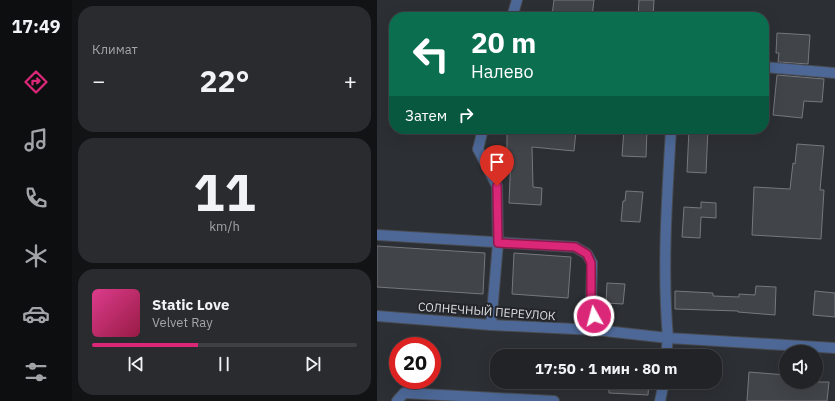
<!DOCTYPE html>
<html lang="ru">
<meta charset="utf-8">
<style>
body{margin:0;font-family:"IBM Plex Sans",sans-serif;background:#292b2f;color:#f1f3f6;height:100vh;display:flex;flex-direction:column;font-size:15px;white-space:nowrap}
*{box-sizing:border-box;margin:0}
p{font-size:13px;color:#a2a4a7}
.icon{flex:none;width:22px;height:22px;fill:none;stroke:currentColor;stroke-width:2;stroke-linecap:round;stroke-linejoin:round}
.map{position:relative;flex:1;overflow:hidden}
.panel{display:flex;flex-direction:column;gap:6px;padding:6px;background:#121315;width:305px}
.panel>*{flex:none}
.top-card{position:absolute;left:12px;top:12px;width:380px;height:122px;border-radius:16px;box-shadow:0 4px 16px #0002,0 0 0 1px #3e4044;background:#0b6e4f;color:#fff;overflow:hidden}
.fabs{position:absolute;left:402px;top:345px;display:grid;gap:8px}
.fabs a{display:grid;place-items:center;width:44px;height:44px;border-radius:50%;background:#212327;box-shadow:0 4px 16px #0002,0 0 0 1px #3e4044;font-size:20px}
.speed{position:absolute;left:12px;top:337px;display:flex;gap:8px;font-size:20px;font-weight:700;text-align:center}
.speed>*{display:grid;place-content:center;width:52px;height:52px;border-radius:50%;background:#212327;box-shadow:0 4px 16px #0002,0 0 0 1px #3e4044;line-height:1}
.speed .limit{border:6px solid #d22;background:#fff;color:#111}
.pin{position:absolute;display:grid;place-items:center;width:34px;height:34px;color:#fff;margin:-41px -17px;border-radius:50% 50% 50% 0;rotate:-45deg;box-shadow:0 0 4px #0007}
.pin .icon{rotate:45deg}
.me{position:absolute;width:44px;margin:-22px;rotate:353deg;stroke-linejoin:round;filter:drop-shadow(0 0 3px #0008)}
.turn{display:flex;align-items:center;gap:14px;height:84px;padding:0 16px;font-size:18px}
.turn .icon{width:52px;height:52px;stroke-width:2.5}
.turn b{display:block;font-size:28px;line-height:34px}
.then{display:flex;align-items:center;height:38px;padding:0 16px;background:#0003;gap:8px;font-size:15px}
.big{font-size:30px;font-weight:800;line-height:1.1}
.panel .tile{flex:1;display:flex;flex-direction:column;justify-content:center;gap:6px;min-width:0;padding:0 14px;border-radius:16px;background:#292b2f}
.panel .dial{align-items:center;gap:0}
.dial b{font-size:52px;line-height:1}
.song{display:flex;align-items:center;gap:12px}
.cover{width:48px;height:48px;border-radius:6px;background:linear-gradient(135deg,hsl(330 70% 55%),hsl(340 70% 35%))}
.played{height:4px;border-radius:2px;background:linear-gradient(90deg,#db2777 40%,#3e4044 40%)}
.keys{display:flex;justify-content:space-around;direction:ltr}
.heat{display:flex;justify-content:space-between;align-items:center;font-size:22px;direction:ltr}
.trip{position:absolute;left:113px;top:349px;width:232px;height:40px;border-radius:16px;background:#212327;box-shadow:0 4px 16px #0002,0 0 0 1px #3e4044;font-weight:800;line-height:40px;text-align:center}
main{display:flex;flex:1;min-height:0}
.menu{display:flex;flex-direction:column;width:72px;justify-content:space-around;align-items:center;background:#0d0e10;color:#a2a4a7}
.menu .icon{width:28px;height:28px}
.menu .active{color:#db2777}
.menu b{font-size:18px;color:#f1f3f6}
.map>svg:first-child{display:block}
</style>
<main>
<nav class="menu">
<b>17:49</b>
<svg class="icon active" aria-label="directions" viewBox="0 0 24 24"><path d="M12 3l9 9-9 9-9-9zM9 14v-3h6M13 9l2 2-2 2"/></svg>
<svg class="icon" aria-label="music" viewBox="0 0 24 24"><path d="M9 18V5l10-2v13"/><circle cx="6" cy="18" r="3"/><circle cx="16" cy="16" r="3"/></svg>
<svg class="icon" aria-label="phone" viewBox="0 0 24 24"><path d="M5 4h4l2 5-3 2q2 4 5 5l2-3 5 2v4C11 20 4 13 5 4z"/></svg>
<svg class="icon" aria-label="climate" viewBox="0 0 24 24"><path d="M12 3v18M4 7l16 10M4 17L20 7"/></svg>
<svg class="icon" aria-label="car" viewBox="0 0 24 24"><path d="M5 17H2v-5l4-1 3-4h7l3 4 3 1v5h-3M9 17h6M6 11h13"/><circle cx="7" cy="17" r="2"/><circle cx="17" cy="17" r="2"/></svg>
<svg class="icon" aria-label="filters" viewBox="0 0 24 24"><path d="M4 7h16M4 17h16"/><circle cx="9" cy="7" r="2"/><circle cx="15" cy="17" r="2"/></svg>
</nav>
<section class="panel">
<div class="tile"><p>Климат</p>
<div class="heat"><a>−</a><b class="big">22°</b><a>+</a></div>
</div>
<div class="tile dial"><b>11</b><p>km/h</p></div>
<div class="tile">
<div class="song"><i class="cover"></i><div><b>Static Love</b><p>Velvet Ray</p></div></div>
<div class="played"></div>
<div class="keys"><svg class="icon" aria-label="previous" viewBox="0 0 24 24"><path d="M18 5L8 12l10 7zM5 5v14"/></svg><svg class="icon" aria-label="pause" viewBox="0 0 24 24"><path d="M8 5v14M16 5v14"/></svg><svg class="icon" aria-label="next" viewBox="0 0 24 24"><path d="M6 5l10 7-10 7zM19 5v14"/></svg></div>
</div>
</section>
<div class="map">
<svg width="458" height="401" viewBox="0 0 458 401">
<rect width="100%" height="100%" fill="#2c2f34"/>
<path fill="#414449" stroke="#75787e" d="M177,0h40l-2,17h-25l-15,-2z
M262,0h15l-1,17h-15z
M400,33l33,2 -2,29 -30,-2 1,-9h-3z
M400,75l47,4 -2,23 -18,-1 -2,17 -29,-3z
M175,129l24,2 -2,20 -42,-4 1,40 9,1 -1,17 -32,-2 2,-48h-4v-23h44z
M247,129h23l-1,28 -24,-1z
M312,129h19l-2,44 -19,-1z
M420,144l27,2 -4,44h4l-3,49 -69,-4 2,-48 36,2 3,-26 2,1z
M249,191l17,1 -3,30 -19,-1 2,-20h2z
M324,202l15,1v15l-15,-1 -1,21 -18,-1 2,-30 17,1z
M0,246l108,7 -2,41 -106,-7z
M137,253l57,4 -3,41 -56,-4z
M230,283l18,1 -2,20 -17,-1z
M379,286l20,1 -1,28 -37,-3v-1l-63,-2v-18l38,2v3l26,1v-3l16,1z
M438,291l20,2v24l-22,-2z
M372,372l37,3v7h43l-2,19h-80z
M232,382h40l-1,13 -39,-2z"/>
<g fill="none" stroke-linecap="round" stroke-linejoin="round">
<defs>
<path id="service" d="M101,149l19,37 1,57 -7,82
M0,235l198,12 12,7 5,9 -1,39 5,28
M289,356l2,-18
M20,401l7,-8 150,8
M283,401l4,-19"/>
<path id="minor" d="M135,17l5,-17
M387,67l71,6
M101,149l5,-20
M0,316l114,9 105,5 72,8 167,10
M291,338c-6,-69 -1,-140 3,-209"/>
</defs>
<use href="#service" stroke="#484b50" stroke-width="12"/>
<use href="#minor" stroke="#484b50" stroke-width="12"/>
<use href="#service" stroke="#4d6897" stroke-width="10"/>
<use href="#minor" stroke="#4d6897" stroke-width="10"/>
</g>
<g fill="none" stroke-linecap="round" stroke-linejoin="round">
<defs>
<path id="route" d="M120,186l1,57 77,4 12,7 4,9v39l3,14"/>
</defs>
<use href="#route" stroke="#8e194d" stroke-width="10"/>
<use href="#route" stroke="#db2777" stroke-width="7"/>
</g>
<g text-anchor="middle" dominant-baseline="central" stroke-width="4" stroke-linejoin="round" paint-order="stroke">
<g font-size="12" fill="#dbdde0" stroke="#23252a">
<text transform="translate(110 311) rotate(4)">СОЛНЕЧНЫЙ ПЕРЕУЛОК</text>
</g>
</g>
</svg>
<div class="fabs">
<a><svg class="icon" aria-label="sound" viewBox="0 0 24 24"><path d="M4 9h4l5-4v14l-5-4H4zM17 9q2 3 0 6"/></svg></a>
</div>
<div class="speed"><div class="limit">20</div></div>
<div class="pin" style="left:120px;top:186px;background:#d93025"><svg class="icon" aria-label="arrive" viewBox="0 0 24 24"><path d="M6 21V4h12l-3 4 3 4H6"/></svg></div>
<svg class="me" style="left:217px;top:316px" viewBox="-20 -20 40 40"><circle r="17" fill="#db2777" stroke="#fff" stroke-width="3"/><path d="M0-11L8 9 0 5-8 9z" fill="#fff"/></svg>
<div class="trip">17:50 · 1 мин · 80 m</div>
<div class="top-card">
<div class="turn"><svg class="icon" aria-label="left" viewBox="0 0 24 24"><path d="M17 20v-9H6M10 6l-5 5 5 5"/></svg><div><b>20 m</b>Налево</div></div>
<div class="then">Затем<svg class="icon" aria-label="right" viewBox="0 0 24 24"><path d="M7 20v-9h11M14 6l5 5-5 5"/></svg></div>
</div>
</div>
</main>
